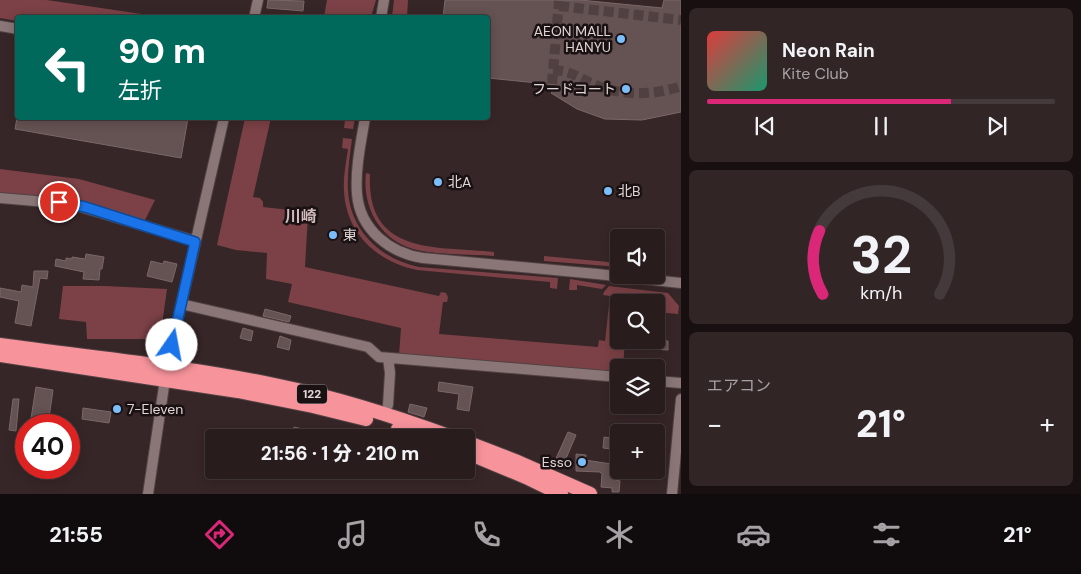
<!DOCTYPE html>
<html lang="ja">
<meta charset="utf-8">
<style>
body{margin:0;font-family:"DM Sans","Noto Sans JP",sans-serif;background:#312526;color:#f1f3f6;height:100vh;display:flex;flex-direction:column;font-size:19px;white-space:nowrap}
*{box-sizing:border-box;margin:0}
p{font-size:16px;color:#a5a1a4}
.icon{flex:none;width:28px;height:28px;fill:none;stroke:currentColor;stroke-width:2;stroke-linecap:round;stroke-linejoin:round}
.map{position:relative;flex:1;overflow:hidden}
.details{display:flex;flex-direction:column;gap:8px;padding:8px;background:#170f10;width:400px}
.details>*{flex:none}
.banner{position:absolute;left:15px;top:15px;width:475px;height:105px;border-radius:5px;box-shadow:0 2px 12px #0003,0 0 0 1px #453a3b;background:#00695c;color:#fff;overflow:hidden}
.buttons{position:absolute;left:610px;top:229px;display:grid;gap:10px}
.buttons a{display:grid;place-items:center;width:55px;height:55px;border-radius:5px;background:#291c1d;box-shadow:0 2px 12px #0003,0 0 0 1px #453a3b;font-size:25px}
.speed{position:absolute;left:15px;top:414px;display:flex;gap:10px;font-size:25px;font-weight:700;text-align:center}
.speed>*{display:grid;place-content:center;width:65px;height:65px;border-radius:50%;background:#291c1d;box-shadow:0 2px 12px #0003,0 0 0 1px #453a3b;line-height:1}
.speed .limit{border:8px solid #d22;background:#fff;color:#111}
.pin{position:absolute;display:grid;place-items:center;width:42px;height:42px;color:#fff;margin:-21px;border:2px solid #fff;border-radius:50%;box-shadow:0 1px 5px #0007}
.me{position:absolute;width:55px;margin:-28px;rotate:12deg;stroke-linejoin:round;filter:drop-shadow(0 0 4px #0008)}
.turn{display:flex;align-items:center;gap:18px;height:105px;padding:0 20px;font-size:22px}
.turn .icon{width:65px;height:65px;stroke-width:2.5}
.turn b{display:block;font-size:35px;line-height:42px}
.big{font-size:38px;font-weight:800;line-height:1.1}
.details .card{flex:1;display:flex;flex-direction:column;justify-content:center;gap:8px;min-width:0;padding:0 18px;border-radius:8px;background:#312526}
.details .dial{align-items:center;gap:0}
.dial svg{height:130px;overflow:visible;fill:none;stroke:#453a3b;stroke-width:7;stroke-linecap:round;text-anchor:middle}
.dial text{fill:#f1f3f6;stroke:none}
.song{display:flex;align-items:center;gap:15px}
.cover{width:60px;height:60px;border-radius:8px;background:linear-gradient(135deg,hsl(0 70% 55%),hsl(160 70% 35%))}
.played{height:5px;border-radius:2px;background:linear-gradient(90deg,#db2777 70%,#453a3b 70%)}
.keys{display:flex;justify-content:space-around;direction:ltr}
.heat{display:flex;justify-content:space-between;align-items:center;font-size:28px;direction:ltr}
.trip{position:absolute;left:205px;top:429px;width:270px;height:50px;border-radius:5px;background:#291c1d;box-shadow:0 2px 12px #0003,0 0 0 1px #453a3b;font-weight:800;line-height:50px;text-align:center}
.tabs{display:flex;height:80px;justify-content:space-around;align-items:center;background:#100b0c;color:#a5a1a4}
.tabs .icon{width:35px;height:35px}
.tabs .active{color:#db2777}
.tabs b{font-size:22px;color:#f1f3f6}
main{display:flex;flex:1;min-height:0}
.map>svg:first-child{display:block}
</style>
<main>
<div class="map">
<svg width="681" height="494" viewBox="0 0 681 494">
<rect width="100%" height="100%" fill="#372627"/>
<path fill="#7b4146" d="M0,0h47l115,17 -144,1 -1,3 -17,-3z
M327,0h49l-5,17h-47z
M394,0h14l-1,17h-15z
M245,118h26l-18,79 7,1 3,4v5l45,5 1,-6 6,3 -1,5 -6,1 -3,52 134,29 2,-4 5,1 2,4 -1,5h-4l-4,32 159,13 1,-7 6,1 5,-45 -7,-1 1,-3 5,-6 59,7 11,13 -1,8 -22,-2v-10h-37v38h6l-2,27 -4,1v6l-220,-19 2,-27 -113,-26 4,-18 -26,-5 1,-26 -31,-3 -19,-5z
M350,118h5l-2,11 -9,-1 1,-8h5z
M343,138l9,1c-2,16 -5,34 -4,51 2,40 32,69 71,77l139,11 -1,11 -7,-1v-6l-133,-12c-40,-8 -71,-37 -73,-79 -1,-14 2,-28 4,-42l-6,-1z
M0,169l79,10 76,21 -11,22 -144,-28z
M366,173l4,1c-4,82 66,72 124,78v4c-24,-2 -59,-1 -81,-7 -34,-10 -51,-43 -47,-76z
M544,256l75,7v4l-75,-6z
M570,279l36,6 -4,4 -25,-4v5h-8z
M63,286h42l62,3 -7,50h-73l-1,-17 -27,-3z"/>
<path fill="#655253" stroke="#7b6768" d="M268,0l36,1 -1,10 -36,-3z
M445,0h135l82,8 2,-8h17v112l-39,8 -37,-1 -28,-10 -26,-16 6,-8 -69,-7v-60h-45z
M17,118h171l-7,40 -166,-29z
M86,254l18,3 -2,12h-2l-1,11 -16,-1 1,-7 -29,-6 1,-7 10,2v-3l6,1v-2l13,2z
M151,261l12,3 1,-3 13,3 -5,18 -25,-6z
M34,271h14l-1,8 -7,-1 -9,48 -16,-3 4,-22 -19,-4v-9l21,4 1,-7 11,2z
M265,309l26,7 -2,6 -26,-6z
M243,328l10,3 -2,10 -11,-3z
M280,336l11,4 -2,10 -12,-3z
M653,340l15,1v9l-15,-1z
M439,382l34,5 -4,24 -12,-2 2,-15 -21,-3z
M36,387l17,3 -5,35h-18z
M13,399h6l-3,32 -7,-1z
M410,404l17,4 -3,9 -16,-5z
M83,408l28,4 -2,11 -27,-4z
M294,427l35,8v3h-38z
M568,432l8,3 -14,33 -9,-3z
M604,437l15,2v11l-16,-2z
M656,441l8,1 -1,11h-7z
M576,454l10,1 -1,5 33,5 -2,15 4,1 -1,11h-7v-4l-11,-1 1,-13 -2,-2 -24,-1z"/>
<g fill="none" stroke-linecap="round" stroke-linejoin="round">
<path stroke="#504041" stroke-width="10" stroke-dasharray="10 5" stroke-linecap="butt" d="M559,6l122,14
M553,70c19,1 24,7 40,14 27,12 60,12 88,2
M552,84l7,-83"/>
<defs>
<path id="minor" d="M254,18l4,-18
M381,18l3,-18
M0,26l18,3
M365,118c-4,24 -10,51 -8,76 3,36 33,59 66,64l174,16 84,9
M0,198l71,6 124,37
M181,304l187,43 11,10 240,20
M656,381l25,2
M388,405l2,-32 -2,-15
M148,494l19,-128 57,-248
M672,494l9,-95"/>
<path id="highway" d="M0,345c93,13 186,21 279,41 59,12 118,31 175,52
M0,355l238,36 75,15 53,13
M398,429l27,9
M466,442l49,19 75,33
M466,452l60,25 35,17"/>
</defs>
<use href="#minor" stroke="#514243" stroke-width="12"/>
<use href="#highway" stroke="#514243" stroke-width="16"/>
<use href="#minor" stroke="#8a7677" stroke-width="10"/>
<use href="#highway" stroke="#f7939b" stroke-width="14"/>
</g>
<g fill="none" stroke-linecap="round" stroke-linejoin="round">
<defs>
<path id="route" d="M59,202l26,5 110,35 -23,103"/>
</defs>
<use href="#route" stroke="#114b97" stroke-width="12"/>
<use href="#route" stroke="#1a73e8" stroke-width="9"/>
</g>
<g fill="#7cbef9" stroke="#191112" stroke-width="2">
<circle cx="621" cy="39" r="5"/>
<circle cx="626" cy="89" r="5"/>
<circle cx="438" cy="182" r="5"/>
<circle cx="608" cy="191" r="5"/>
<circle cx="333" cy="235" r="5"/>
<circle cx="117" cy="409" r="5"/>
<circle cx="582" cy="462" r="5"/>
</g>
<g text-anchor="middle" dominant-baseline="central" stroke-width="5" stroke-linejoin="round" paint-order="stroke">
<rect fill="#191112" stroke="#a59a9a" stroke-width="1" x="297" y="384.5" width="30" height="19" rx="4"/>
<g font-size="12" font-weight="bold" fill="#e1d5d5">
<text x="312" y="394">122</text>
</g>
<g font-size="14" fill="#e1d5d5" stroke="#191112" text-anchor="start">
<text x="611" y="31" text-anchor="end">AEON MALL<tspan x="611" dy="16">HANYU</tspan></text>
<text x="616" y="89" text-anchor="end">フードコート</text>
<text x="448" y="182">北A</text>
<text x="618" y="191">北B</text>
<text x="343" y="235">東</text>
<text x="127" y="409">7-Eleven</text>
<text x="572" y="462" text-anchor="end">Esso</text>
</g>
<g font-size="16" font-weight="bold" fill="#d1bbbc" stroke="#191112">
<text x="301" y="216">川崎</text>
</g>
</g>
</svg>
<div class="buttons">
<a><svg class="icon" aria-label="sound" viewBox="0 0 24 24"><path d="M4 9h4l5-4v14l-5-4H4zM17 9q2 3 0 6"/></svg></a>
<a><svg class="icon" aria-label="search" viewBox="0 0 24 24"><circle cx="10" cy="10" r="6"/><path d="M15 15l6 6"/></svg></a>
<a><svg class="icon" aria-label="layers" viewBox="0 0 24 24"><path d="M12 4l9 5-9 5-9-5zM3 14l9 5 9-5"/></svg></a>
<a>+</a>
</div>
<div class="speed"><div class="limit">40</div></div>
<div class="pin" style="left:59px;top:202px;background:#d93025"><svg class="icon" aria-label="arrive" viewBox="0 0 24 24"><path d="M6 21V4h12l-3 4 3 4H6"/></svg></div>
<svg class="me" style="left:172px;top:345px" viewBox="-20 -20 40 40"><circle r="19" fill="#fff"/><path d="M0-13L10 11 0 6-10 11z" fill="#1a73e8"/></svg>
<div class="trip">21:56 · 1 分 · 210 m</div>
<div class="banner">
<div class="turn"><svg class="icon" aria-label="left" viewBox="0 0 24 24"><path d="M17 20v-9H6M10 6l-5 5 5 5"/></svg><div><b>90 m</b>左折</div></div>
</div>
</div>
<section class="details">
<div class="card">
<div class="song"><i class="cover"></i><div><b>Neon Rain</b><p>Kite Club</p></div></div>
<div class="played"></div>
<div class="keys"><svg class="icon" aria-label="previous" viewBox="0 0 24 24"><path d="M18 5L8 12l10 7zM5 5v14"/></svg><svg class="icon" aria-label="pause" viewBox="0 0 24 24"><path d="M8 5v14M16 5v14"/></svg><svg class="icon" aria-label="next" viewBox="0 0 24 24"><path d="M6 5l10 7-10 7zM19 5v14"/></svg></div>
</div>
<div class="card dial"><svg viewBox="0 0 100 80">
<path d="M14 69A42 42 0 1 1 86 69"/>
<path d="M14 69A42 42 0 0 1 12 30" stroke="#db2777"/>
<text x="50" y="56" font-size="32" font-weight="700">32</text>
<text x="50" y="72" font-size="11">km/h</text>
</svg></div>
<div class="card"><p>エアコン</p>
<div class="heat"><a>−</a><b class="big">21°</b><a>+</a></div>
</div>
</section>
</main>
<nav class="tabs">
<b>21:55</b>
<svg class="icon active" aria-label="directions" viewBox="0 0 24 24"><path d="M12 3l9 9-9 9-9-9zM9 14v-3h6M13 9l2 2-2 2"/></svg>
<svg class="icon" aria-label="music" viewBox="0 0 24 24"><path d="M9 18V5l10-2v13"/><circle cx="6" cy="18" r="3"/><circle cx="16" cy="16" r="3"/></svg>
<svg class="icon" aria-label="phone" viewBox="0 0 24 24"><path d="M5 4h4l2 5-3 2q2 4 5 5l2-3 5 2v4C11 20 4 13 5 4z"/></svg>
<svg class="icon" aria-label="climate" viewBox="0 0 24 24"><path d="M12 3v18M4 7l16 10M4 17L20 7"/></svg>
<svg class="icon" aria-label="car" viewBox="0 0 24 24"><path d="M5 17H2v-5l4-1 3-4h7l3 4 3 1v5h-3M9 17h6M6 11h13"/><circle cx="7" cy="17" r="2"/><circle cx="17" cy="17" r="2"/></svg>
<svg class="icon" aria-label="filters" viewBox="0 0 24 24"><path d="M4 7h16M4 17h16"/><circle cx="9" cy="7" r="2"/><circle cx="15" cy="17" r="2"/></svg>
<b>21°</b>
</nav>
